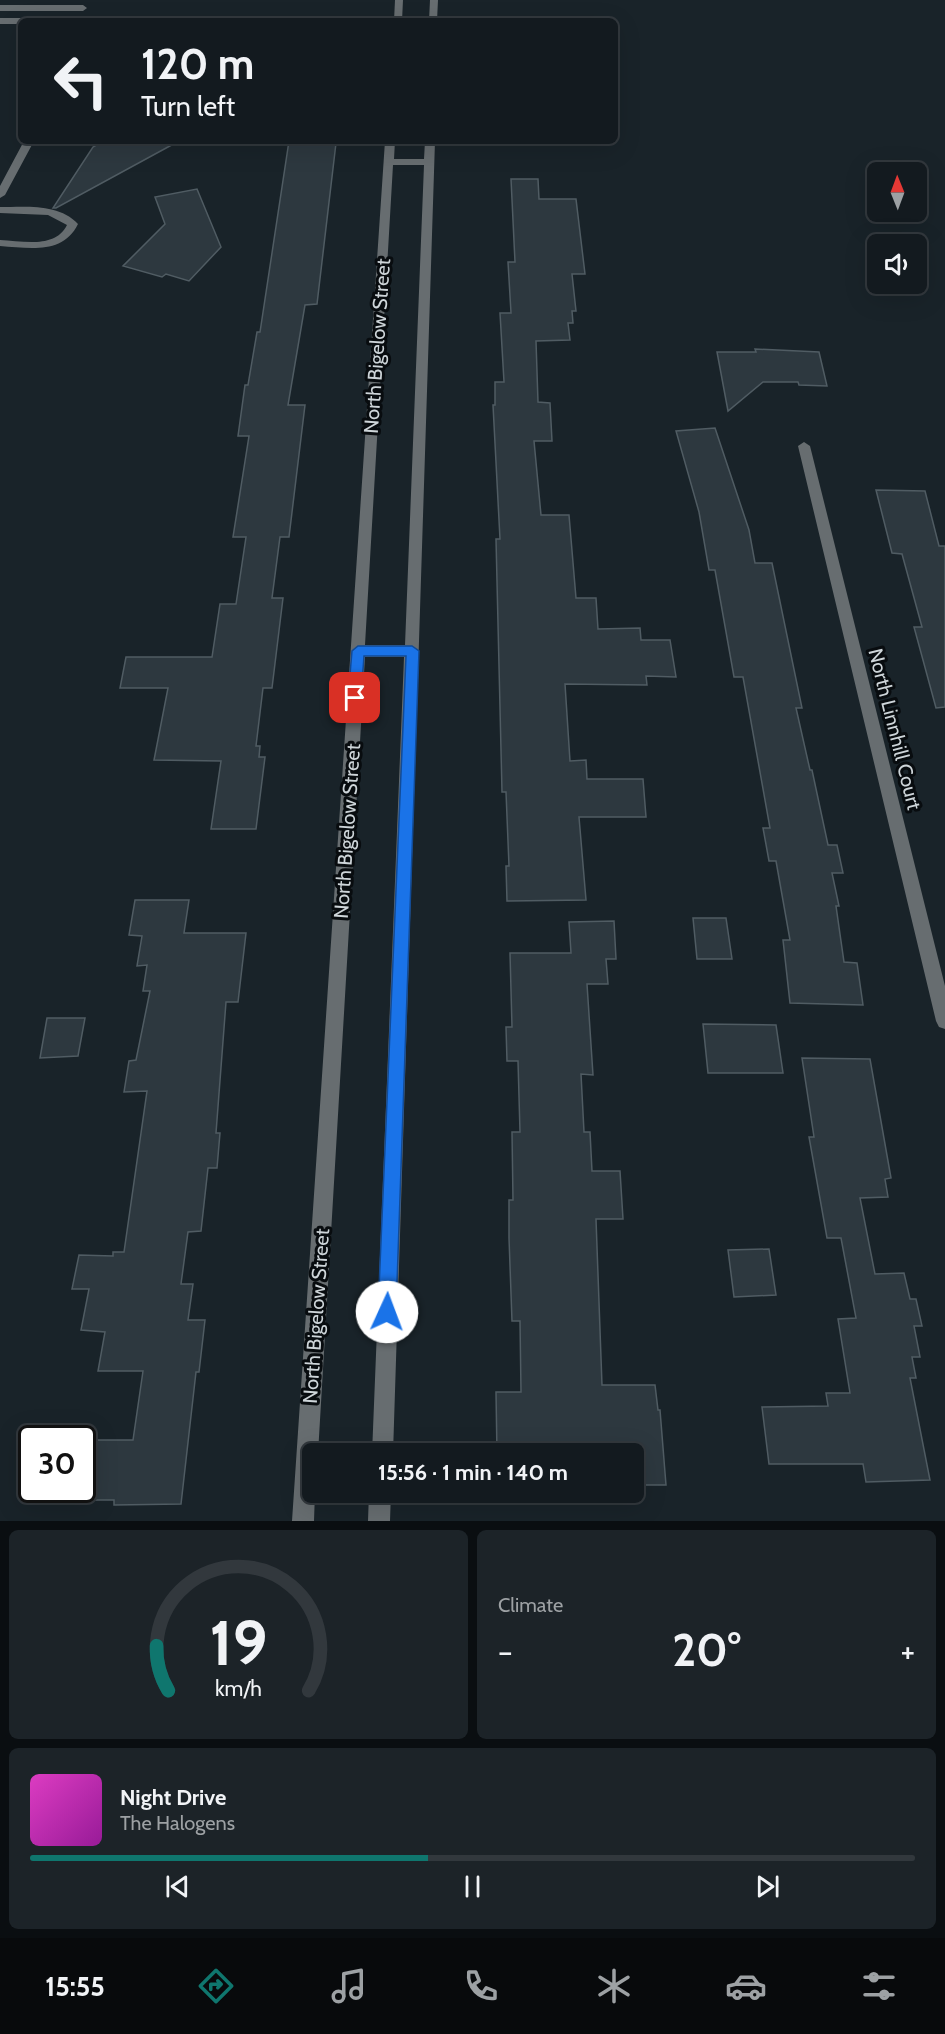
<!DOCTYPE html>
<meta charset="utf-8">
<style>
body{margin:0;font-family:Cabin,sans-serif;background:#1c2328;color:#f1f3f6;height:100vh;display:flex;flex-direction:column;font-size:22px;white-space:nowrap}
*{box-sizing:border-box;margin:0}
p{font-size:20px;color:#9da1a4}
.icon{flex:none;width:33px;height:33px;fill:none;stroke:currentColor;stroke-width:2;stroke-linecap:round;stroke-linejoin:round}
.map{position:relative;height:1521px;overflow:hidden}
.panel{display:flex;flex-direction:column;gap:9px;padding:9px;background:#0a0e11;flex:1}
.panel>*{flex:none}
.banner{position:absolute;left:18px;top:18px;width:600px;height:126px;border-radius:9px;box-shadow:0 6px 24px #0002,0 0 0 2px #32383d;background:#131a1f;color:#f1f3f6;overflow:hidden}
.needle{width:39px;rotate:359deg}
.controls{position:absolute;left:867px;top:162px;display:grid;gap:12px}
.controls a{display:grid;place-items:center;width:60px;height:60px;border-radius:9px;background:#131a1f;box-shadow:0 6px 24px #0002,0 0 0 2px #32383d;font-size:30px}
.speed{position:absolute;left:18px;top:1425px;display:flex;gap:12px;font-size:30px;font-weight:700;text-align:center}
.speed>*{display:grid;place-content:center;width:78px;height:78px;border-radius:50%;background:#131a1f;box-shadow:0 6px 24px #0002,0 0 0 2px #32383d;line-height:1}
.speed .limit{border:3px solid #111;border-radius:9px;background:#fff;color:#111}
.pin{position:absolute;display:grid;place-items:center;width:51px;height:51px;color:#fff;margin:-26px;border-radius:12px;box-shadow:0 3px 9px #0006}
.me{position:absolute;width:66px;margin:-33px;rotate:2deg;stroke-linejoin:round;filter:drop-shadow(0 0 4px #0008)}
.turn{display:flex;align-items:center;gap:21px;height:126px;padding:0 24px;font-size:27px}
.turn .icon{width:78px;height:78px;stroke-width:2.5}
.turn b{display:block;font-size:42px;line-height:51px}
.big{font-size:45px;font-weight:800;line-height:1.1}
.panel .card{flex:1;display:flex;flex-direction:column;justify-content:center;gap:9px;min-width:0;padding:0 21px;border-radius:9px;background:#1c2328}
.panel .dial{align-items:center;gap:0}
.dial svg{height:156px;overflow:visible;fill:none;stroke:#32383d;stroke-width:7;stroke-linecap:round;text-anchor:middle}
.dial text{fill:#f1f3f6;stroke:none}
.song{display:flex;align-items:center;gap:18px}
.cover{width:72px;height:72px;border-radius:9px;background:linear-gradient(135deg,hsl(310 70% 55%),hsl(300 70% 35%))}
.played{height:6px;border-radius:3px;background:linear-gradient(90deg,#0f766e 45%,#32383d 45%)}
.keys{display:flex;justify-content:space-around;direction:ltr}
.heat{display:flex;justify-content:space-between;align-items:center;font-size:33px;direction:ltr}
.panel .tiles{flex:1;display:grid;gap:9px;grid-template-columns:1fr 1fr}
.card:last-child{grid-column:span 2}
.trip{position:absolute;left:302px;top:1443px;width:342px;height:60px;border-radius:9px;background:#131a1f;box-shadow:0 6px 24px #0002,0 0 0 2px #32383d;font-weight:800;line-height:60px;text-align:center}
.tab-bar{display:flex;height:96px;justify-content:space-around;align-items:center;background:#080a0c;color:#9da1a4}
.tab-bar .icon{width:42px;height:42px}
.tab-bar .on{color:#0f766e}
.tab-bar b{font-size:27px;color:#f1f3f6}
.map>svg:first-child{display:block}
</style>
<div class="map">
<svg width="945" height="1521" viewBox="0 0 945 1521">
<rect width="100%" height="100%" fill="#192329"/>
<path fill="#2d383f" stroke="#505c63" stroke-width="1.5" d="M103,141h76l-123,67h-3l40,-61z
M289,141h39v2h8l-19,161 -12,1 -17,100h17l-16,132h-9l-8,61h11l-11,90h-9l-7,58h4l-1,11h6l-9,72h-45l10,-68 -67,-1 14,-72h-48l6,-31h86l8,-53h16l10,-67h-13l16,-101h-11l7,-51h3l9,-53h3z
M511,179h27l1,20h37l9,75h-13l4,37h-4l1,12h-5l2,17 -34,1 2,61 12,1 2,38h-18l7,74h28l7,83h20l2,31 42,-1 1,12h29l6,37 -30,-1 1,9 -82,-1 5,77 16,-1 1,19h56l3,38h-67l7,83 -79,1 -1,-35h3l-3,-74h-4l-6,-253h4l-7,-134h2v-23h9l-4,-69h11l-3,-51h7z
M197,189l24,58 -32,34 -23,-7 -4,3 -39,-11 42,-42 -10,-27z
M755,349l64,3 8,34 -28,-1 -1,-3h-35l-35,29 -11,-59h39z
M715,428l34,102 6,33h17l30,145h-6l14,62h2l16,75h9l6,28h-11l7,33h-3l8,56 13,1 6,42 -73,-2 -7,-63h7l-14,-79h-7l-6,-33h7l-27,-151h-9l-19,-107h-6l-10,-58 -23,-81z
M876,490l49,1 14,55h6v161l-9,1 -22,-81h8l-20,-73 -10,-1z
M135,900h54l-5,33h62l-8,69h-12l-10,131h4l-3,35h-9l-7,63 -13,1 -7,52h12l-5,36h17l-6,52h-3l-15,132 -67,1v-5h-32v-60h51l10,-69h-45l7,-39 -24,-2 8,-41h-17l7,-34 34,1v-4h11l23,-161 -23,1 5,-31 7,-1 14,-69h-7l4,-26 -10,1 5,-30 -13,-1z
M693,918h33l6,41h-35z
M614,921l2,38h-10l2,25h-21l6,91 -12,-1 3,58h6l2,39h28l3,48h-27l6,166h53l3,25h2l6,75h-33v-31h-136l-1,-62h25l-1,-71h-8l-3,-83v-38h4l-1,-68h8l-2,-71h-11l-1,-34h6l-2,-74h61l-2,-31z
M47,1018h38l-7,38 -38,2z
M703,1024l73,1 7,48h-75z
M802,1058l68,1 21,119 -6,1 3,18 -28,1 15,76 29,-1 6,26h6l6,27h-8l6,31h-8l4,21h-6l20,102 -64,2 -3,-18h-94l-7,-57 66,-1 -2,-13h24l-12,-74 18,-1 -15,-80h-14l-18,-101h5z
M769,1249l7,46 -42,2 -6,-47z"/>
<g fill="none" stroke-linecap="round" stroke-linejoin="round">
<path fill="#676d70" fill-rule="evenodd" d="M395,0h8l-1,21h-8z
M430,0h8l-1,21h-8z
M0,5h83l4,3 -4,3h-83z
M0,18h21l4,3h-4v3h-21z
M24,141h10l-29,54 -5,3v-12z
M385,141h10l-1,18h30l1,-18h10l-42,1313h-21l32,-797h-39l-47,797h-6v38h3l-1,29h-22zM393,165h31l-19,480h-40z
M0,207c25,0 59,-4 78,17 -15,31 -49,24 -78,22v-6c23,1 55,9 67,-15l-19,-10 -48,-2z
M804,442l6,4 135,540v43l-6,-2 -3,-6 -138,-575z
M369,1492h22l-1,29h-22z"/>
</g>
<path fill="#1a73e8" stroke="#114b97" stroke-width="1.5" d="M358,646h54l7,5 -23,661 -3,6 -6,3 -6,-3 -3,-6 28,-656h-42l-3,42 -6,6 -7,-6 4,-47z"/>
<g text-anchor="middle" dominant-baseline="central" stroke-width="6" stroke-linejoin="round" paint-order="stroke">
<g font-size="20" fill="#ced5d9" stroke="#080c0f">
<text transform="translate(377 346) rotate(-86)">North Bigelow Street</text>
<text transform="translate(895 729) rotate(76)">North Linnhill Court</text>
<text transform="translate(347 831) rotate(-86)">North Bigelow Street</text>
<text transform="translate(316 1316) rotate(-86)">North Bigelow Street</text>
</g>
</g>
</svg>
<div class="controls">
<a><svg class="needle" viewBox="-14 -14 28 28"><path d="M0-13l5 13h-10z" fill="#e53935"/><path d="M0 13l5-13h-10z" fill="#9da1a4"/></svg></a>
<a><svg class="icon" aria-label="sound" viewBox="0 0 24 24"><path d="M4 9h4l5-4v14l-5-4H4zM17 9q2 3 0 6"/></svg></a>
</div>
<div class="speed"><div class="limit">30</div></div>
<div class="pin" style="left:355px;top:698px;background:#d93025"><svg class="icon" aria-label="arrive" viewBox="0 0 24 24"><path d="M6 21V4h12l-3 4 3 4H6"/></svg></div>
<svg class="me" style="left:387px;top:1312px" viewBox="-20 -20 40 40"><circle r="19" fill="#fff"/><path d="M0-13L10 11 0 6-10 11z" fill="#1a73e8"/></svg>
<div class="trip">15:56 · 1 min · 140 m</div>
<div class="banner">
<div class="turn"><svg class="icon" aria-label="left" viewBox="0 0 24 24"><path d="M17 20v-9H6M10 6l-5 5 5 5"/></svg><div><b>120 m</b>Turn left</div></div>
</div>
</div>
<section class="panel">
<div class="tiles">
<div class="card dial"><svg viewBox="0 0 100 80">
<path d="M14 69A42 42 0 1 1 86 69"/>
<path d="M14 69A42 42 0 0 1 8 46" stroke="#0f766e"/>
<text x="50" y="56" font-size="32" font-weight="700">19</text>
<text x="50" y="72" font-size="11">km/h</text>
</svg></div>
<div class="card"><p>Climate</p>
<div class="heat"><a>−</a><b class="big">20°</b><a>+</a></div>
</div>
<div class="card">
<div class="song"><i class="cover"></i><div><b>Night Drive</b><p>The Halogens</p></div></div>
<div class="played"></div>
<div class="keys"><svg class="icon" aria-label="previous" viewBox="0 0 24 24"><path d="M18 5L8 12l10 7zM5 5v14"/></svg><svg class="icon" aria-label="pause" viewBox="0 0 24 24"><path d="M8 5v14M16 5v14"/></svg><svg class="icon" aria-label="next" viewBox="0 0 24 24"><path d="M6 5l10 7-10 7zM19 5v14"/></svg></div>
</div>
</div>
</section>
<nav class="tab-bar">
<b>15:55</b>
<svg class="icon on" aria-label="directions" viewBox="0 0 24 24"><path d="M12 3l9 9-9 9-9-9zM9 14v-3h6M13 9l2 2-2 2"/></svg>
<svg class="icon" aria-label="music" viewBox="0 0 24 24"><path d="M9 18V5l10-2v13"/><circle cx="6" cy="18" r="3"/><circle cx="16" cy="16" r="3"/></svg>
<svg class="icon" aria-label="phone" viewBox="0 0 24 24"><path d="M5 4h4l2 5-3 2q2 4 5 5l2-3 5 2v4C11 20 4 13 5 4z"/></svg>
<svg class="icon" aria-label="climate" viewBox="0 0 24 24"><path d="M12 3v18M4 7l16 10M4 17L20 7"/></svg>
<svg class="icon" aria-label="car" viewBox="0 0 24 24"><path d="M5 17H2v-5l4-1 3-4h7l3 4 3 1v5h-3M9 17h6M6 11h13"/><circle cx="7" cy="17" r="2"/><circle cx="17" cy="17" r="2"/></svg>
<svg class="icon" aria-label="filters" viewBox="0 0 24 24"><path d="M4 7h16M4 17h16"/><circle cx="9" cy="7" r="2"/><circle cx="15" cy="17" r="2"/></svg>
</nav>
